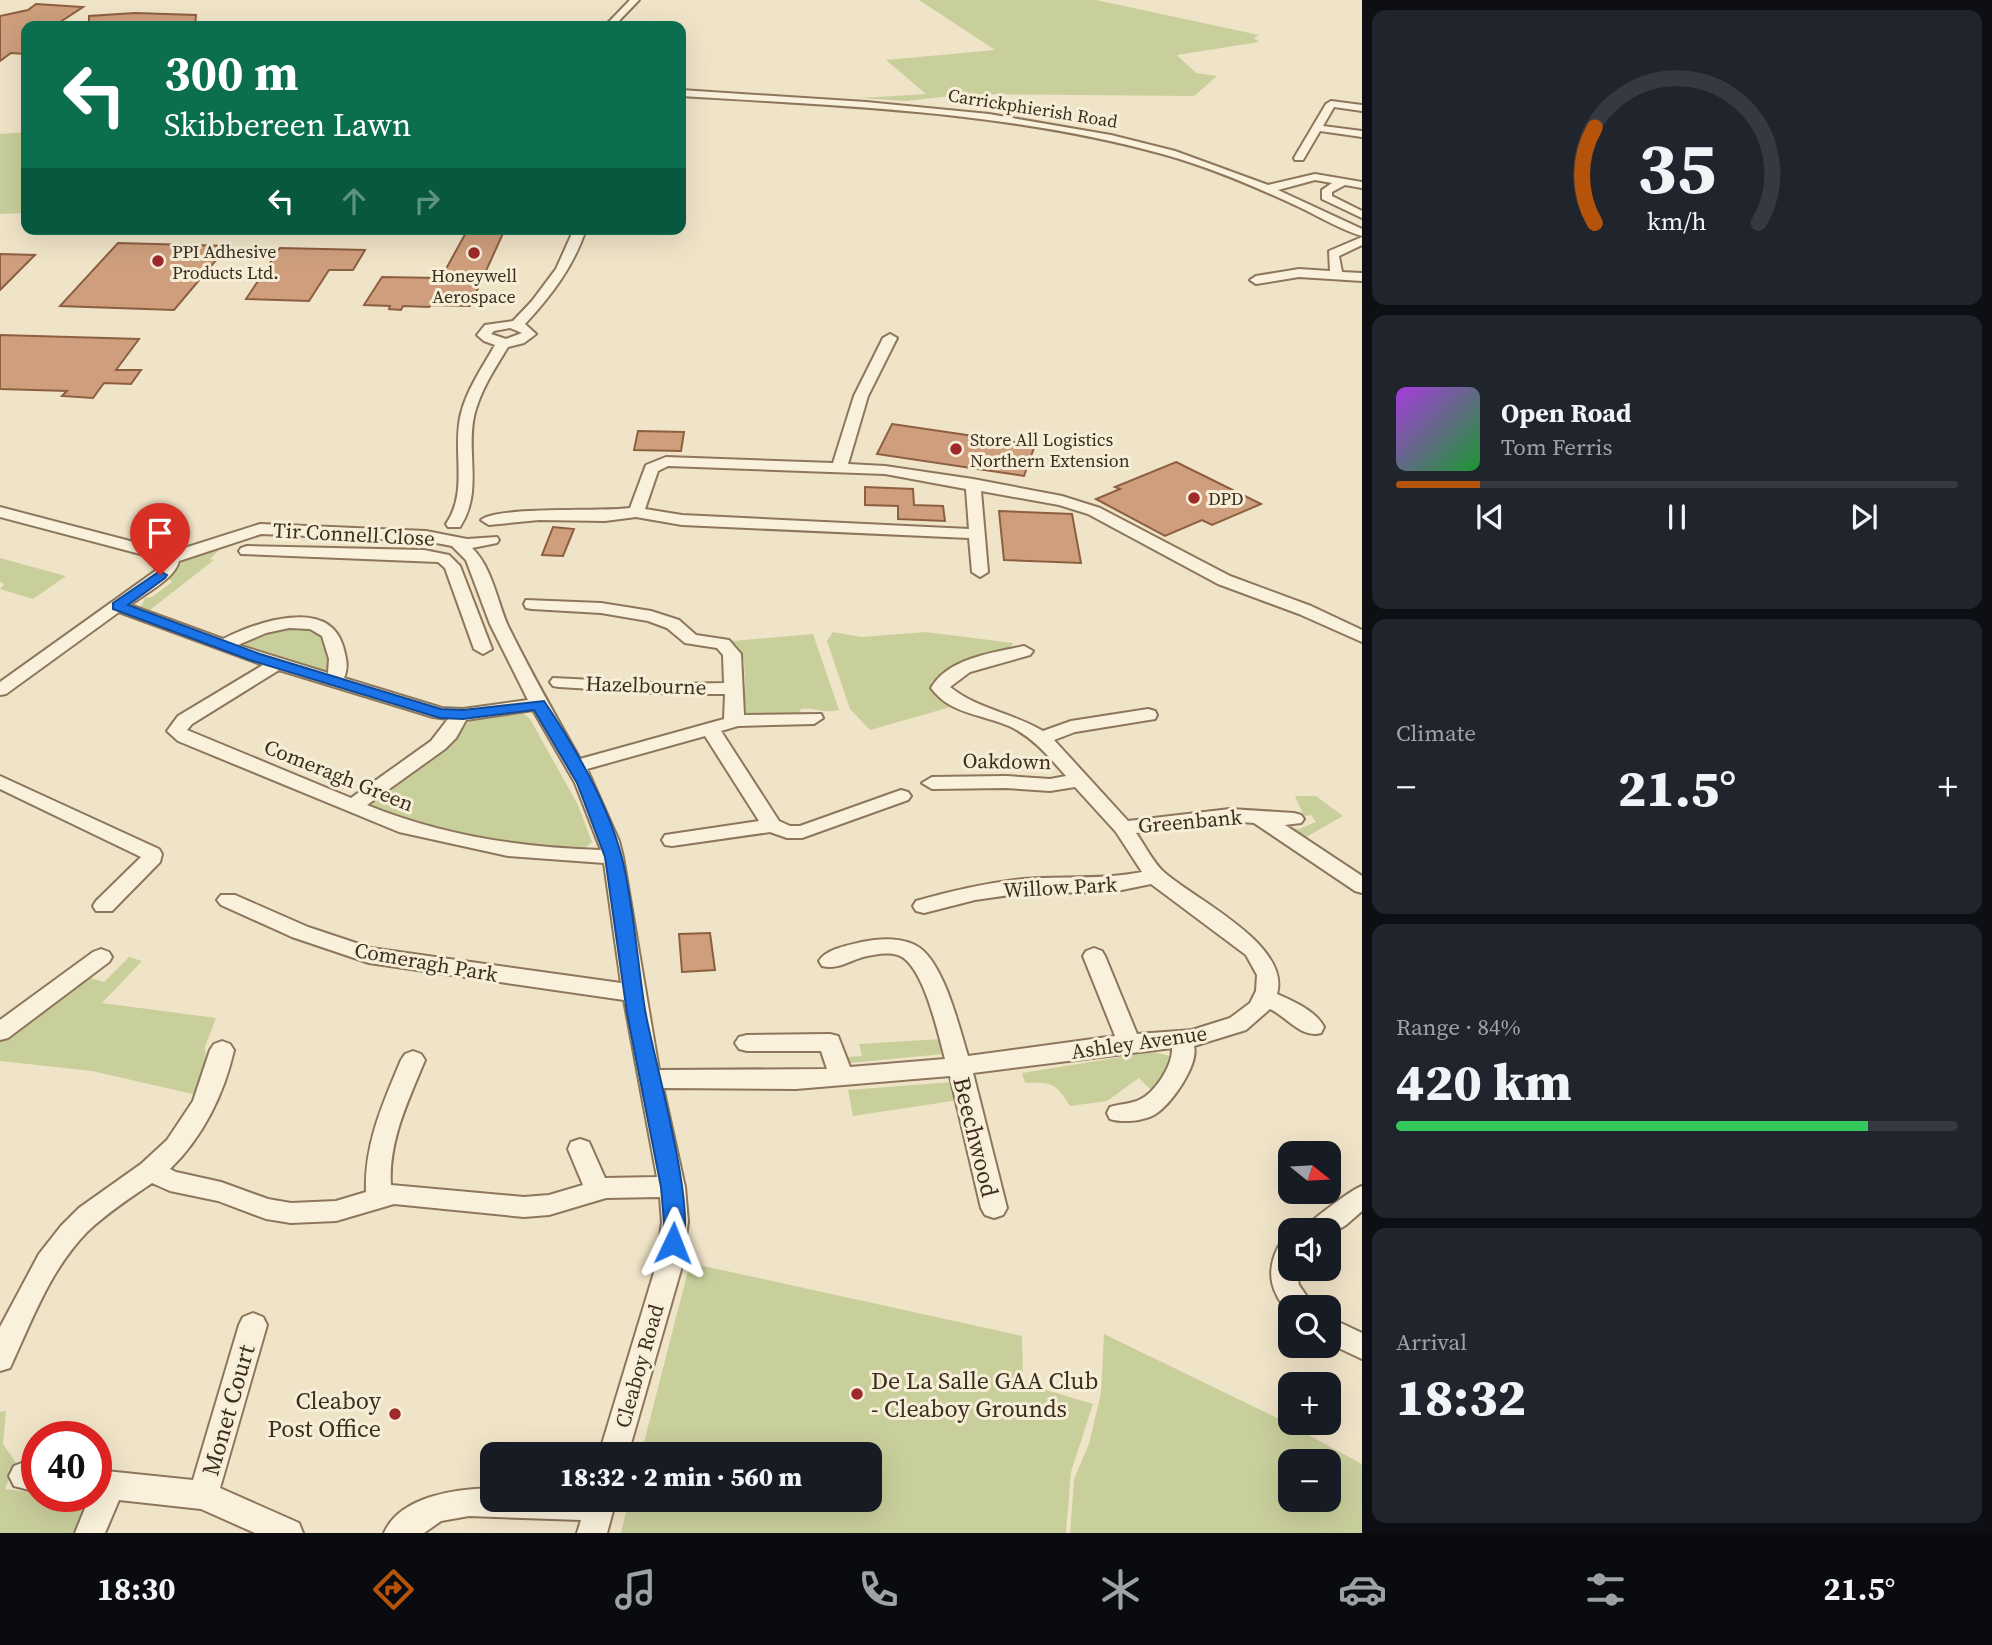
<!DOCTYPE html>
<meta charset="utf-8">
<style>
body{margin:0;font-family:"Source Serif 4",serif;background:#20242c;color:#f1f3f6;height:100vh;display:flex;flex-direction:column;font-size:26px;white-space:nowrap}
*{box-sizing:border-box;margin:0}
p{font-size:23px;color:#9ea1a6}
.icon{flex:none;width:38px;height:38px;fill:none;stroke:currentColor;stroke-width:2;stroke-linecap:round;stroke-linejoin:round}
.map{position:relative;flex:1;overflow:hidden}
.details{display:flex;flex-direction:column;gap:10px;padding:10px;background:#0d0f14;width:630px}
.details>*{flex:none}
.banner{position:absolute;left:21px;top:21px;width:665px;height:214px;border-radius:14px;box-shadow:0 7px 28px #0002;background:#0b6e4f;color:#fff;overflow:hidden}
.needle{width:46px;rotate:108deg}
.fabs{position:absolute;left:1278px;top:1141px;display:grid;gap:14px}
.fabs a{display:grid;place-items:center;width:63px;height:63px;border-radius:14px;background:#171b24;box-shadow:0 7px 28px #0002;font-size:35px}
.speed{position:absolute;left:21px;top:1421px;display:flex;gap:14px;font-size:35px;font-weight:700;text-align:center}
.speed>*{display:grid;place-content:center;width:91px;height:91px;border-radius:50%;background:#171b24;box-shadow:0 7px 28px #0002;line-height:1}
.speed .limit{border:10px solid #d22;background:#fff;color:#111}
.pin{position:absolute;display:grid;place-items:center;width:60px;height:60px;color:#fff;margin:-72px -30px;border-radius:50% 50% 50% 0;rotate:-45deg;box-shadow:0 0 7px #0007}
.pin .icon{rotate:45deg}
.me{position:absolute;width:77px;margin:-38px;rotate:2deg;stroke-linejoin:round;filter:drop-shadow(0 0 5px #0008)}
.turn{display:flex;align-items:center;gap:24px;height:147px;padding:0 28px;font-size:32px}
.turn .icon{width:91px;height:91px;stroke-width:2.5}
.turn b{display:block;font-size:49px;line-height:60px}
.lanes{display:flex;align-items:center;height:66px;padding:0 28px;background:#0003;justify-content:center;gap:35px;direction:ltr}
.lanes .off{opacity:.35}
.big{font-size:52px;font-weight:800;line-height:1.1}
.details .card{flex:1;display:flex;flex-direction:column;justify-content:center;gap:10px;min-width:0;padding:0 24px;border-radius:14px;background:#20242c}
.details .dial{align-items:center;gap:0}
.dial svg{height:182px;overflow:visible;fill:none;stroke:#363941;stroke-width:7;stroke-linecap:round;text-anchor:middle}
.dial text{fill:#f1f3f6;stroke:none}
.song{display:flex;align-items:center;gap:21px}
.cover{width:84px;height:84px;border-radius:10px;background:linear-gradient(135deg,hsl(280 70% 55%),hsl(130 70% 35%))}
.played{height:7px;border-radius:4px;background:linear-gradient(90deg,#b45309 15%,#363941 15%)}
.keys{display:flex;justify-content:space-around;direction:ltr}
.heat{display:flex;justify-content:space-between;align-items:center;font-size:38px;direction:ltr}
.charge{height:10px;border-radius:5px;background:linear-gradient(90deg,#34c759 84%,#363941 0)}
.trip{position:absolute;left:480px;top:1442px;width:402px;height:70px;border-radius:14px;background:#171b24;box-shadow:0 7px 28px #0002;font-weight:800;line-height:70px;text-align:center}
.tabs{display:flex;height:112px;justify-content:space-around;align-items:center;background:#090b0e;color:#9ea1a6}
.tabs .icon{width:49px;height:49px}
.tabs .current{color:#b45309}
.tabs b{font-size:32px;color:#f1f3f6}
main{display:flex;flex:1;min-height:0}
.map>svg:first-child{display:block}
</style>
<main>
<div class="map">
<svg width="1362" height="1533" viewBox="0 0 1362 1533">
<rect width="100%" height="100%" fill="#f0e4c8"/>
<path fill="#c9cf9b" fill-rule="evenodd" d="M919,0h177l163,35 -5,3 5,4 -82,13 19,18 21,3 -23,20 -225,-2 -63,7 -45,-3 65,-4 -40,-34 109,-10z
M26,132v81l-26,1v-80z
M234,541l-13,7 -11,11 4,1 -64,50 -9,-3 4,-9 7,-1 20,-15 -3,-4 17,-20z
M0,558l66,18 -33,23 -33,-10 4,-5 -4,-2z
M303,627l20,9 9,30 -2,5 -6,2 -88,-28 38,-17z
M833,632l28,5 65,-5 87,11 -9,13 -42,8 -31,18 6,11 17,13 -84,24 -20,-21 -23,-68z
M813,634l26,76c-15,4 -23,-3 -38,-1l-4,8h-55l-3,-32h6l-1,-26h-4l-8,-18z
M522,712l8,7 48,86 14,37c-3,2 -5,5 -9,7 -31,12 -185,-24 -214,-44l4,-7 79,-54 14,-20 8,-6z
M1295,796h21l27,20 -42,24 -10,-7 1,-5 7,1 17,-7 -5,-7 -7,1z
M129,957l13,4 -40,42 114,15 -11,29 2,33 -10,15 -105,-24 -92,-10v-23l84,-62 20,6z
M941,1039l3,15 -95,9 -2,-6 15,-1 -3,-12z
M1153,1052l22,5 -23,34 -13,-13 -32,23 -37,5c-14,-23 -18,-24 -45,-23l-3,-10z
M952,1082l7,18 -106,16 -5,-26z
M690,1263l332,73 1,47 70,21 -22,68 -5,61h-445l8,-33h241v-46h-229z
M1104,1334l171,83 87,47v69h-292l4,-54 15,-35 12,-51zM1290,1461h38v39h-38z
M6,1411l-3,33 13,19 -11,26 32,4v3l55,3 -14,34h-78v-121z"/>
<path fill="#cf9f7d" stroke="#8d5f41" stroke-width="2" d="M36,4l47,3 -29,19h-28v28l-15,-1 -11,8v-45l28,-6z
M135,13l61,2 -1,11h-106v-10z
M468,229h37l-35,77 -39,-1 -2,2 -26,-1 -2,4 -12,-1 1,-3 -26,-1 18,-28 59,1z
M118,243l110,3 -54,64 -114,-4z
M280,248l85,2 -12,20h-24l-20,31 -63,-2z
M0,254l35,1 -35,35z
M0,335l139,4 -23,31h25l-10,14 -27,-1 -11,15 -31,-2 5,-5 -67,-2z
M892,424l143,21 -11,31 -147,-22z
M638,431l46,1 -3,19 -47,-1z
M1176,462l85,42 -49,21 -10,-5 -37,16 -69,-37 24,-10 -5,-2z
M865,487l48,2 1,16 29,1 2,15 -47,-2v-13l-33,-1z
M999,511l73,3 9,49 -77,-3z
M553,527l21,2 -11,27 -21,-1z
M710,933l5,37 -33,2 -3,-38z"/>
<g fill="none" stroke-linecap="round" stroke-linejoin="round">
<defs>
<path id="minor" d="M630,0h9l-25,26h-9z
M681,90l185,12 123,12 122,21 64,16 93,34 47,-11 47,8v6l-17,-3 -13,7v4l30,15v7l-40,-19v-9l10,-7 -17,-3 -37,10 84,39v7c-21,-6 -42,-19 -63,-29 -43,-20 -87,-39 -133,-52 -158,-44 -323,-49 -485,-59z
M1331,101l31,4v6l-28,-4 -11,19 39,5v6l-42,-6 -17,29h-8l-1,-2 32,-54z
M574,229h12c-12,37 -35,67 -61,95l11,10 -12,9 -16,4c-13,21 -28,44 -34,69 -8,38 9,76 -14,111h-12l-2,-3c22,-32 7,-70 14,-106 5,-26 22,-50 35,-73l-11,-4 -7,-6 8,-10 28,-4 19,-20 24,-32zM510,328l12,5 -16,6 -15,-5 3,-3z
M1362,237v8l-23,11 3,16 20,1v8l-63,-4 -43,7 -6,-4 6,-4 43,-7 31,2 -1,-20z
M890,334l7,4 -29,58 -20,68 37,2 88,13 89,17 38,12 130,68 81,30 51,24v12l-63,-28 -81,-30 -130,-70 -29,-9 -78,-14 7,81 -8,5 -8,-5 -3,-34 -287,-13 -46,-8 -31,4 -66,-1 -50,5 -8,-5c15,-14 121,-8 149,-12l16,-43 20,-8 167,6 21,-67 29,-58zM668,466l217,8 81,15 3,40 -287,-14 -37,-6 13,-38z
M0,507l172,45 88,-28 166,7 41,8 30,-2 2,3 -2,3 -25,5c20,19 25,53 36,78 22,45 47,89 72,133l144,-40 1,-25h-50l-116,-7 -6,-1 -3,-4 3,-4 122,6 49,-1 -1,-28 -6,-7 -32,-5 -18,-15 -19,-7 -47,-8 -69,-4 -6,-1 -2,-4 2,-4 75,3 50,8 28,9 17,15 33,5 12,14 3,61 77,-1 2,4 -9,6 -76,2 -17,5 58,90 11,5h10l101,-36 7,2 3,4 -3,4 -106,38h-15l-17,-6 -98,14 -7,-1 -3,-5 3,-5 94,-14 -54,-85 -118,33 32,72 4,16 36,213 168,-1 -6,-18h-74l-8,-2 -4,-6 4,-6 8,-2 83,-1 8,2 12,31 95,-8c-7,-26 -19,-82 -40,-100 -10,-9 -29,-5 -42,-2 -14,4 -26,13 -41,9l-3,-5c7,-12 30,-16 43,-19 18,-4 43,-5 58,6 25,19 39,79 48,108l147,-20 -32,-80 3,-5 8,-3 8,3 3,5 32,78 55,-4 38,-12 20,-15 6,-12 1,-16 -11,-20 -95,-71 -39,8 -88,1 -49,7 -51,13 -8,-2 -3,-5 3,-5c35,-10 71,-18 107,-22 40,-3 79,1 119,-7l-26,-40 -41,-45 -25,4 -44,-3 -74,1 -10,-6 10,-6 74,-1 44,3 16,-3c-17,-19 -33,-39 -57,-50 -28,-12 -59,-12 -78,-38 17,-30 62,-35 93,-42l9,5 -3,4 -60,17 -20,15c27,22 63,26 93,44l28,-10 77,-12 7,2 2,4 -2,4 -80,13 -21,8 74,81 102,-12 64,4 7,2 3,4 -3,4 -16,2 77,51v17l-7,-2 -101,-68 -24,-2 -94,12c9,12 17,30 29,40 31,27 126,72 112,121 16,7 39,17 47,33l-3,6c-19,6 -34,-16 -51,-24l-24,21 -52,16c5,19 -23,59 -40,69 -11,6 -32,8 -44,4l-3,-6 3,-6c9,-3 21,-3 29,-7 16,-7 34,-35 33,-52l-199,25 34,135 -4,7 -9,3 -9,-3 -4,-7 -31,-132 -154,13 -133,-1 22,99 3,35 -6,44 -54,188h-29l57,-188 6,-44 -2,-25 -54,1 -57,17 -25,2 -130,-13 -58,17 -45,2 -25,-4 -48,-18 -48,-10 -18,-8c-22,15 -45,30 -65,49 -37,38 -55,88 -77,136l-10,3v-44l39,-73 22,-28 18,-18 62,-44 26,-24 26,-39 17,-51 4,-6 8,-3 8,3 4,6c-10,44 -31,87 -64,119l6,3 45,10 47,17 23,4 45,-2 30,-9c-2,-47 17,-89 35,-132l4,-6 8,-3 8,3 4,6c-16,39 -37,81 -34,125l133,12 25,-2 34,-10 -15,-36 3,-7 9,-3 9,3 16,36 52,-1 -33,-177 -255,-37 -77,-26 -71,-32 -4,-5 4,-5h14l73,32 63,21 250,35 -17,-120 -96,-7 -109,-24 -221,-91 -11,-10 11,-15 85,-51 -144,-53 -113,82 -6,1v-13l154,-110 8,-8 1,-4 -163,-43zM261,534l165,7 26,5 14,14 24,64 38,76 -65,9 -21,-1 -98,-30c5,-12 2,-20 -1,-32 -15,-50 -88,-23 -120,-7l-93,-34c14,-11 45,-26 49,-44zM289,628l21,1 12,7 7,23 -1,14 -90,-28 28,-12zM279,670l154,47 15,2 -17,22 -80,57 -164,-68 5,-6zM533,710l42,73 26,67c-80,-2 -160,-15 -234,-45l78,-56 11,-11 10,-18z
M247,546l177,4 25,5 11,11 32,83 -9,5 -9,-5 -29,-81 -7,-6 -197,-8 -2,-3 2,-3z
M0,776l159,73 3,5 -2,8 -48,49h-16l-3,-5 3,-5 45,-44 -141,-68z
M101,949l8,3 3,5 -3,5 -101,76 -8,2v-20l93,-68z
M1362,1186v25l-16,14 -18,11v-6h-25c4,-7 49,-41 59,-44z
M1290,1239v30h6l3,16 15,22h-24v7c-21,-23 -25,-45 -9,-72z
M253,1313l10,4 4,8 -47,163 79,35 4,10h-48l-54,-24 -82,-9 -14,33h-30l15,-37h6v-26l97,10 46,-155 4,-8z
M1328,1317l34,16v26l-34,-16z
M24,1462l13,2v28l-23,-6 -5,-10 5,-10z
M492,1488v12h124l-9,33h-30l4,-13 -112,-4 -28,5 -17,12h-40c16,-37 72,-44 108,-45z"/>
</defs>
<use href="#minor" stroke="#8d765c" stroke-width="4"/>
<use href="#minor" fill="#faf1dc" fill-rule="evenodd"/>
</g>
<path fill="#1a73e8" stroke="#114b97" stroke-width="2" d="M160,571l7,4 -2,3 -37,27 132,49 181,55 22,1 81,-9c31,46 64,103 78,157 12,49 15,102 23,152 8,47 54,204 36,239l-8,3 -7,-3 -4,-6 2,-21 -3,-35 -34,-174 -22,-156 -28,-74 -43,-73 -71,9 -23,-1 -190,-58 -137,-51v-6z"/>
<g fill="#9e2a2b" stroke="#f7eed8" stroke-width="2.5">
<circle cx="474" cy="253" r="7"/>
<circle cx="158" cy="261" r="7"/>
<circle cx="956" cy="449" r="7"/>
<circle cx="1194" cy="498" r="7"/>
<circle cx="857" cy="1394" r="7"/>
<circle cx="395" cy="1414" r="7"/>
</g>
<g text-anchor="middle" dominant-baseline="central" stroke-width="6" stroke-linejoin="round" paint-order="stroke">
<g font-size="18" fill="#3d2e20" stroke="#f7eed8">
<text transform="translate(1033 108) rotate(9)">Carrickphierish Road</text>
</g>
<g font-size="18" fill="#3d2e20" stroke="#f7eed8" text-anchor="start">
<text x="172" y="251">PPI Adhesive<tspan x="172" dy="21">Products Ltd.</tspan></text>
<text x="474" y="275" text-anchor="middle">Honeywell<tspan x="474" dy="21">Aerospace</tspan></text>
<text x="970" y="439">Store All Logistics<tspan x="970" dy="21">Northern Extension</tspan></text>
<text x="1208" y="498">DPD</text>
</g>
<g font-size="21" fill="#3d2e20" stroke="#f7eed8">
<text transform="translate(354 534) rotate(3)">Tir Connell Close</text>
<text transform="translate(646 685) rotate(2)">Hazelbourne</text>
<text transform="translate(1007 761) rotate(1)">Oakdown</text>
<text transform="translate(339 775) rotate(22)">Comeragh Green</text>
<text transform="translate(1190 821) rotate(-5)">Greenbank</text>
<text transform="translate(1060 887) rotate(-3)">Willow Park</text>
<text transform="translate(426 962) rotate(10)">Comeragh Park</text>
<text transform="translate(1139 1042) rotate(-8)">Ashley Avenue</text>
<text transform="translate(639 1366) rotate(-74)">Cleaboy Road</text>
</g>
<g font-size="24" fill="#3d2e20" stroke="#f7eed8">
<text transform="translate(976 1137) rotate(76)">Beechwood</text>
<text transform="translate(228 1410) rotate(-74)">Monet Court</text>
</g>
<g font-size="24" fill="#3d2e20" stroke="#f7eed8" text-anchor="start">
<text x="871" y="1380">De La Salle GAA Club<tspan x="871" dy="28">- Cleaboy Grounds</tspan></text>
<text x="381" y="1400" text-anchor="end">Cleaboy<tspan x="381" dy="28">Post Office</tspan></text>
</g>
</g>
</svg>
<div class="fabs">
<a><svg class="needle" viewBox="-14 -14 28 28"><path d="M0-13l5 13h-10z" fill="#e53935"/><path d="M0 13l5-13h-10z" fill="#9ea1a6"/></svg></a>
<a><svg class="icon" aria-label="sound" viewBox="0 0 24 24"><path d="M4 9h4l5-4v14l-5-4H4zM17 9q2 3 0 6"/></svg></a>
<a><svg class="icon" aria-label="search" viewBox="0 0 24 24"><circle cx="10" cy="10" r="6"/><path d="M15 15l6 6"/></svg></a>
<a>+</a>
<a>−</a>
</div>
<div class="speed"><div class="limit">40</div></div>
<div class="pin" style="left:160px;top:575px;background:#d93025"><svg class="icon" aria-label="arrive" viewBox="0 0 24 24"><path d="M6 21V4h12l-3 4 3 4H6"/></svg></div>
<svg class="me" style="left:673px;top:1243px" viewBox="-20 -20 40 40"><path d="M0-17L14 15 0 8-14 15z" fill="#1a73e8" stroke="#fff" stroke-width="4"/></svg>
<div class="trip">18:32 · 2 min · 560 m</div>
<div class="banner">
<div class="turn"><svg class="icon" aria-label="left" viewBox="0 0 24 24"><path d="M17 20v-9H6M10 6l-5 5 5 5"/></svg><div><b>300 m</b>Skibbereen Lawn</div></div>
<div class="lanes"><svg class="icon" aria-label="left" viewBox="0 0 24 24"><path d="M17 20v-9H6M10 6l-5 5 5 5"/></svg><svg class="icon off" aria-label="ahead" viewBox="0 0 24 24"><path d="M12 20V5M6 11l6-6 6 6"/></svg><svg class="icon off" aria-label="right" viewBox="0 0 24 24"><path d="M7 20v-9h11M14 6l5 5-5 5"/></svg></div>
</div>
</div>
<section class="details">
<div class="card dial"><svg viewBox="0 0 100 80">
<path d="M14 69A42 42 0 1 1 86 69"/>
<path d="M14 69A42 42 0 0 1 14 27" stroke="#b45309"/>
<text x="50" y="56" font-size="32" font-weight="700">35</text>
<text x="50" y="72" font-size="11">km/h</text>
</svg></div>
<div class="card">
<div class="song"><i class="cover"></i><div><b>Open Road</b><p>Tom Ferris</p></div></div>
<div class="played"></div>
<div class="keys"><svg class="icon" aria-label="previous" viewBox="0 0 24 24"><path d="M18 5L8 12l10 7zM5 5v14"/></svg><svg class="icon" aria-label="pause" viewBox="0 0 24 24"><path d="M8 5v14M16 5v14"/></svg><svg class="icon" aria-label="next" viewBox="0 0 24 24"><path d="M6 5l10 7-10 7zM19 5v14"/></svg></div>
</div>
<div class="card"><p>Climate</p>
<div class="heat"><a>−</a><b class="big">21.5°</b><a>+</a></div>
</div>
<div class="card"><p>Range · 84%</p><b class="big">420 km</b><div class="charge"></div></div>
<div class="card"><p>Arrival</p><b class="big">18:32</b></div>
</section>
</main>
<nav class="tabs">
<b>18:30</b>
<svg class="icon current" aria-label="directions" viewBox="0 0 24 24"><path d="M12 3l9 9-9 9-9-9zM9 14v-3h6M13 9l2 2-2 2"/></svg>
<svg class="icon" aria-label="music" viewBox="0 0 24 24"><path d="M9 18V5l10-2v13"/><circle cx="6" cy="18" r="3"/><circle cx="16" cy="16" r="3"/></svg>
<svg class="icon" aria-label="phone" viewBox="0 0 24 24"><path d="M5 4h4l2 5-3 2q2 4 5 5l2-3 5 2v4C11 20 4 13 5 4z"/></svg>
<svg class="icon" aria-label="climate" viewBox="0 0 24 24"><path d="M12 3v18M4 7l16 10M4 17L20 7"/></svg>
<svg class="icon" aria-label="car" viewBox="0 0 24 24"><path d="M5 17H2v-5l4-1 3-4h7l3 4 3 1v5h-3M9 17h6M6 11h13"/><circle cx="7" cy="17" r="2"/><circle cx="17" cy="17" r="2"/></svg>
<svg class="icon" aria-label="filters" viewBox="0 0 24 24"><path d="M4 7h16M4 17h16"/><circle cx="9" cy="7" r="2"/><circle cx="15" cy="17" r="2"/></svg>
<b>21.5°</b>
</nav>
